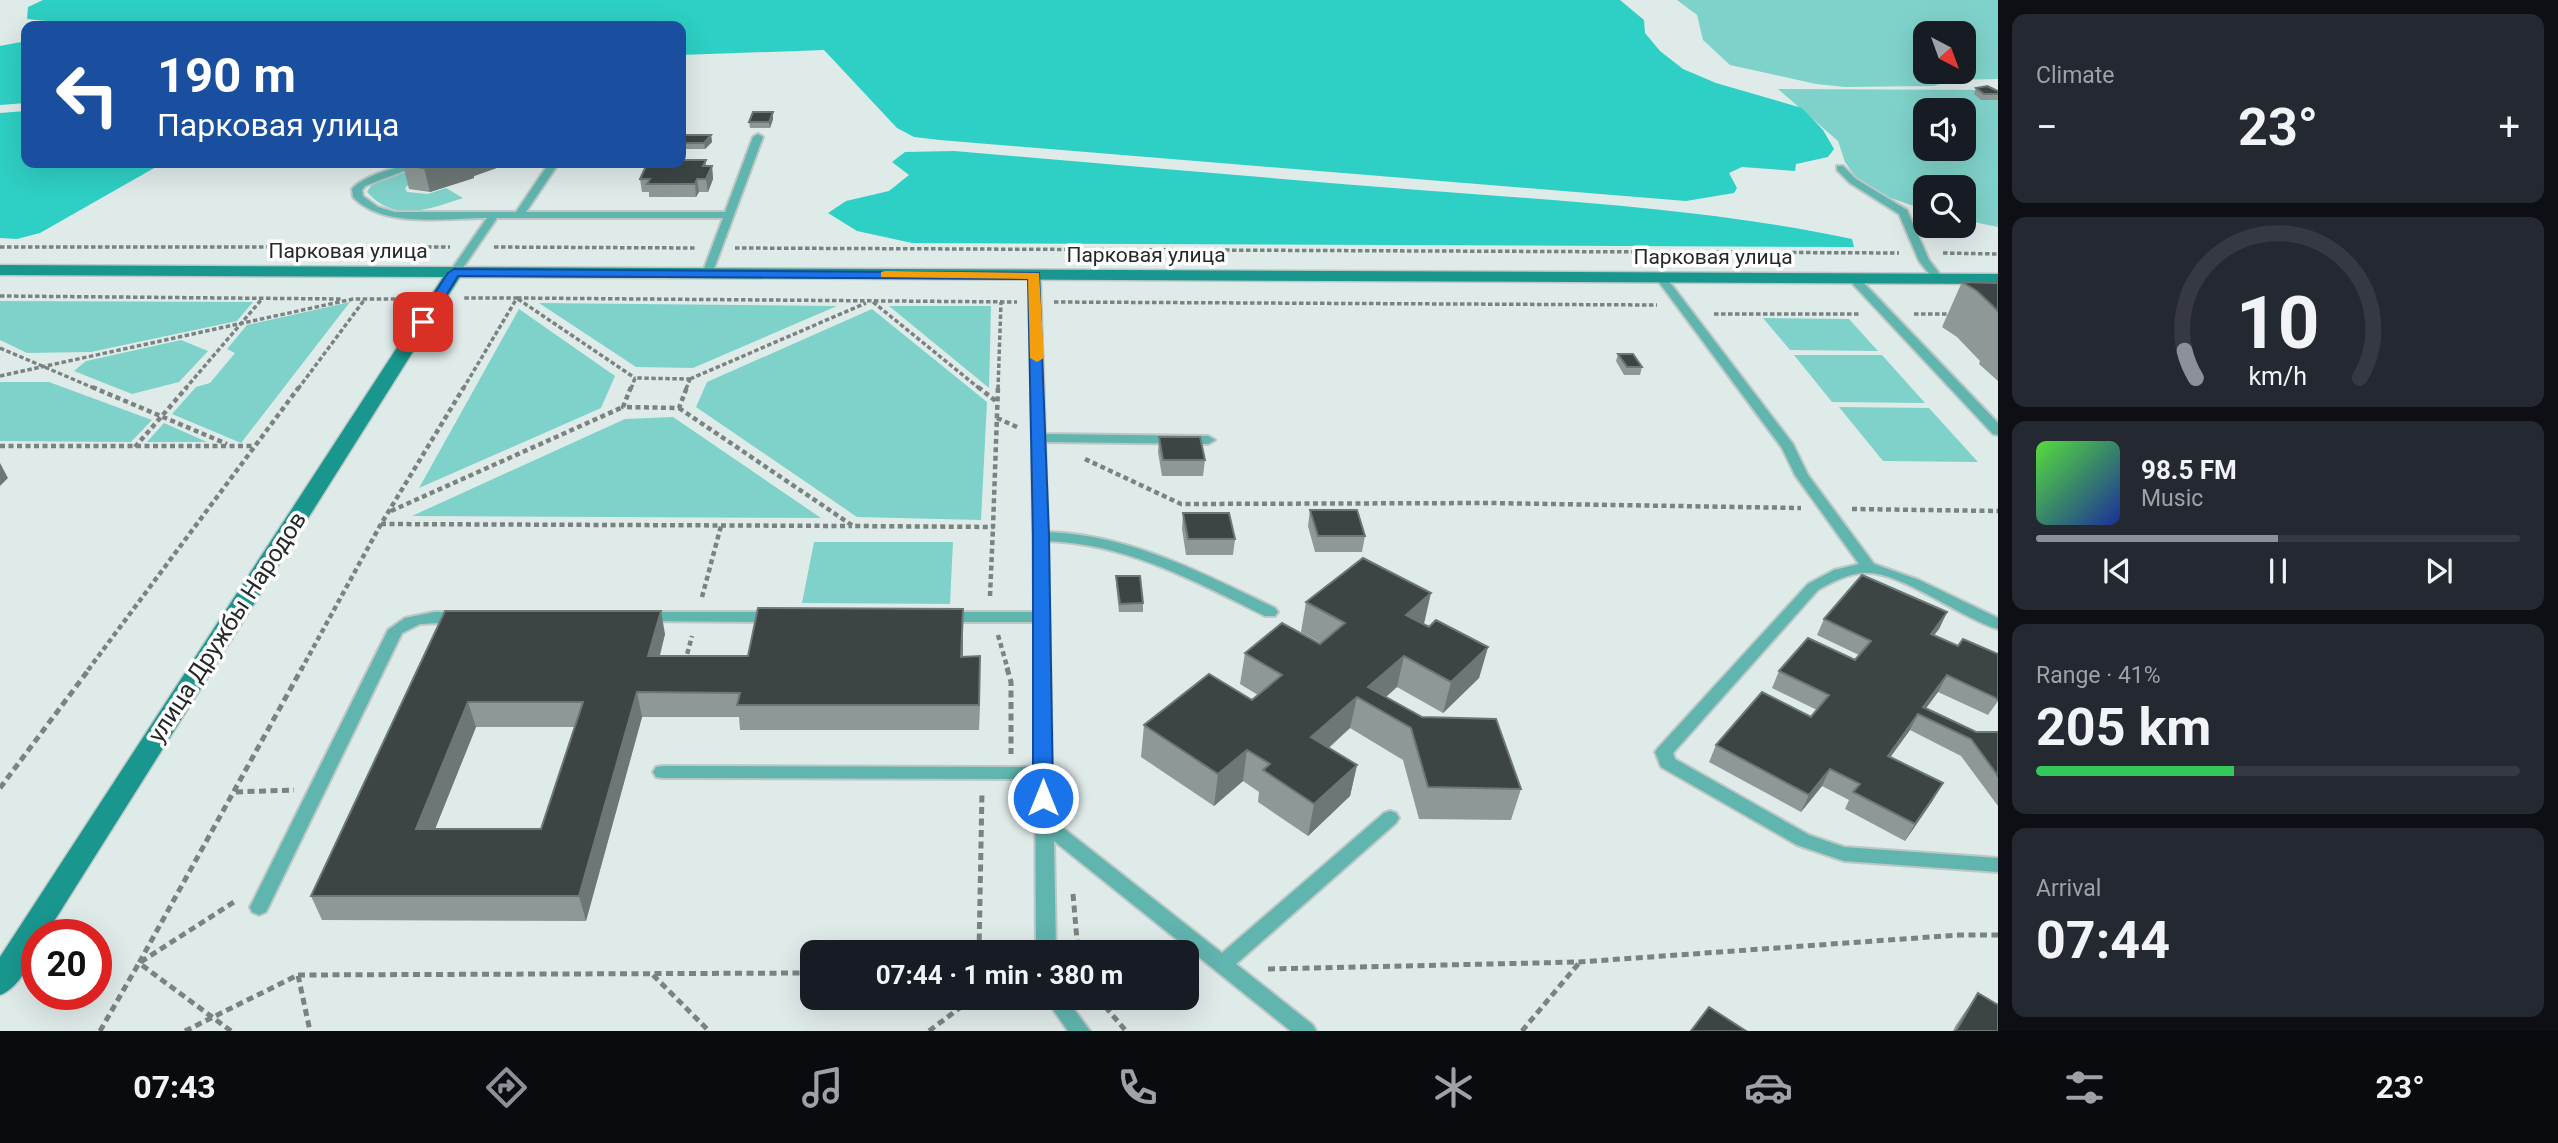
<!DOCTYPE html>
<meta charset="utf-8">
<style>
body{margin:0;font-family:Roboto,sans-serif;background:#242831;color:#f1f3f6;height:100vh;display:flex;flex-direction:column;font-size:26px;white-space:nowrap}
*{box-sizing:border-box;margin:0}
p{font-size:23px;color:#9ea1a6}
.icon{flex:none;width:38px;height:38px;fill:none;stroke:currentColor;stroke-width:2;stroke-linecap:round;stroke-linejoin:round}
.map{position:relative;flex:1;overflow:hidden}
.drawer{display:flex;flex-direction:column;gap:14px;padding:14px;background:#0d0f14;width:560px}
.drawer>*{flex:none}
.guide{position:absolute;left:21px;top:21px;width:665px;height:147px;border-radius:14px;box-shadow:0 7px 28px #0002;background:#1a4fa0;color:#fff;overflow:hidden}
.needle{width:46px;rotate:139deg}
.fabs{position:absolute;left:1913px;top:21px;display:grid;gap:14px}
.fabs a{display:grid;place-items:center;width:63px;height:63px;border-radius:14px;background:#171b24;box-shadow:0 7px 28px #0002;font-size:35px}
.speed{position:absolute;left:21px;top:919px;display:flex;gap:14px;font-size:35px;font-weight:700;text-align:center}
.speed>*{display:grid;place-content:center;width:91px;height:91px;border-radius:50%;background:#171b24;box-shadow:0 7px 28px #0002;line-height:1}
.speed .limit{border:10px solid #d22;background:#fff;color:#111}
.pin{position:absolute;display:grid;place-items:center;width:60px;height:60px;color:#fff;margin:-30px;border-radius:14px;box-shadow:0 4px 10px #0006}
.me{position:absolute;width:77px;margin:-38px;rotate:0deg;stroke-linejoin:round;filter:drop-shadow(0 0 5px #0008)}
.turn{display:flex;align-items:center;gap:24px;height:147px;padding:0 21px;font-size:32px}
.turn .icon{width:91px;height:91px;stroke-width:2.5}
.turn b{display:block;font-size:49px;line-height:60px}
.big{font-size:52px;font-weight:700;line-height:1.1}
.drawer .widget{flex:1;display:flex;flex-direction:column;justify-content:center;gap:10px;min-width:0;padding:0 24px;border-radius:14px;background:#242831}
.drawer .dial{align-items:center;gap:0}
.dial svg{height:182px;overflow:visible;fill:none;stroke:#363941;stroke-width:7;stroke-linecap:round;text-anchor:middle}
.dial text{fill:#f1f3f6;stroke:none}
.song{display:flex;align-items:center;gap:21px}
.cover{width:84px;height:84px;border-radius:10px;background:linear-gradient(135deg,hsl(110 70% 55%),hsl(230 70% 35%))}
.played{height:7px;border-radius:4px;background:linear-gradient(90deg,#8c9099 50%,#363941 50%)}
.keys{display:flex;justify-content:space-around;direction:ltr}
.heat{display:flex;justify-content:space-between;align-items:center;font-size:38px;direction:ltr}
.charge{height:10px;border-radius:5px;background:linear-gradient(90deg,#34c759 41%,#363941 0)}
.trip{position:absolute;left:800px;top:940px;width:399px;height:70px;border-radius:14px;background:#171b24;box-shadow:0 7px 28px #0002;font-weight:700;line-height:70px;text-align:center}
.menu{display:flex;height:112px;justify-content:space-around;align-items:center;background:#090b0e;color:#9ea1a6}
.menu .icon{width:49px;height:49px}
.menu .selected{color:#8c9099}
.menu b{font-size:32px;color:#f1f3f6}
main{display:flex;flex:1;min-height:0}
.map>svg:first-child{display:block}
</style>
<main>
<div class="map">
<svg width="1998" height="1031" viewBox="0 0 1998 1031">
<rect width="100%" height="100%" fill="#dfebe9"/>
<path fill="#7fd2ca" fill-rule="evenodd" d="M1677,0h321v79l-47,1 -17,6 -89,1 -29,-3 -86,-19 -27,-25 -6,-25zM1925,33h39v39h-39z
M1778,89l220,1v137l-34,-7v-33h-39v23l-40,-14 -28,-17 -12,-17 -7,-21zM1925,110h39v39h-39z
M413,168l-4,16 -4,4 2,4 21,2 18,-6 17,10c-33,11 -69,25 -96,-6 8,-16 30,-19 46,-24z
M0,301l253,1 -16,19 -146,31 -64,1 -27,-13z
M350,302l-109,141 -69,-29 24,-27 14,-4 25,-30 -8,-4 20,-24z
M539,303l298,3 -144,62 -57,-1z
M889,306h102l-2,82z
M519,309l96,67 -14,32 -182,80z
M872,309l115,93 -6,118 -124,-3 -161,-110 11,-25z
M1763,318l86,1 29,32 -88,-1z
M181,340l27,11 -29,31 -47,12 -58,-23 12,-10z
M1794,355h88l43,48 -93,-1z
M0,382h49l103,38 -21,22 -131,-1z
M1839,407l90,1 49,54 -95,-1z
M673,417l148,101 -409,-2 213,-97z
M164,423l43,19h-60z
M814,542h139l-3,62 -148,-1z"/>
<path fill="#2ecfc4" d="M43,0h1577l24,20 1,13 15,18 23,18 33,14 86,25 21,22 11,19 -6,8 -32,7 -1,7 -53,-4 -13,6 8,15 -3,5 -48,8 -746,-61 -26,-3 -17,-9 -73,-78 -143,5v-29h-633l-2,-5 -19,-2 1,-12z
M26,41v62l-26,2v-59z
M26,111v52h137l-123,70 -23,6 -17,-1v-125z
M954,151c155,13 310,27 465,39 144,11 291,19 433,49l2,8 -942,-4 -55,-12 -29,-18 18,-12 43,-10 20,-16 -17,-13 13,-10z"/>
<g fill="none" stroke-linecap="round" stroke-linejoin="round">
<defs>
<path id="lane" d="M758,134l5,3 -51,137 -5,3 -5,-3 21,-56h-226l-39,57 -4,1 -5,-3 38,-55c-41,0 -103,11 -134,-21l-1,-8c12,-14 54,-26 73,-26l-60,23 -3,4 1,6 15,11 17,5h121l33,-49h10l-33,49h199l28,-75z
M1837,166h6l13,13 51,31 22,50 14,18 -1,2h-8l-15,-19 -20,-47 -49,-31 -13,-13z
M1035,272l5,3 5,159 163,2 7,4 -7,4 -163,-2 3,90c83,3 154,41 227,76l3,4 -3,4h-10c-70,-35 -138,-72 -217,-75l5,279 169,133 162,-140 6,-2 6,2 3,5 -3,5 -160,141 77,61 3,6h-25l-237,-190 2,111h-20l-1,-173 -373,-1 -6,-1 -3,-5 3,-5 6,-1 373,1 -1,-145h-89l-8,-5 8,-5h89l-4,-337z
M1661,275l4,1 128,168 15,31 66,89 45,16 79,38v11c-37,-10 -98,-59 -135,-56 -16,1 -31,9 -45,17l-145,163 2,6 134,76 35,12 154,11v14l-154,-11 -47,-16 -136,-78 -6,-15 3,-4 150,-164 26,-14 25,-6 -64,-89 -13,-27 -126,-170z
M1853,275l4,1 141,147v12l-5,-1 -144,-154 -1,-2z
M434,612h25l8,5 -8,5 -39,2 -18,9 -136,279 -7,3 -7,-3 -2,-5 138,-277 17,-12z
M644,612h130l8,5 -8,5 -135,-1 -3,-4 3,-4z
M1045,998h21l24,33h-22z"/>
<path id="secondary" d="M0,265l1998,9v10l-1538,-7 -414,657h-9c0,21 -17,54 -37,61v-38l443,-680 -443,-2z"/>
</defs>
<use href="#lane" stroke="#bdc8c6" stroke-width="4"/>
<use href="#secondary" stroke="#bdc8c6" stroke-width="3"/>
<path stroke="#7b8382" stroke-width="3.5" stroke-dasharray="4.5 2.5" stroke-linecap="butt" d="M0,247h450
M494,247l201,1
M735,248l1164,5
M1943,253l55,1
M0,296l342,3
M517,298l500,4
M518,299l117,79
M873,302l107,87
M1054,302l603,3
M1714,314h145
M1914,314h36
M0,348l96,41
M0,376l353,-77h60
M690,379l176,-76
M185,389l77,-90
M298,389l67,-90
M463,389l54,-91h-53
M631,389l4,-11 55,1
M686,389l4,-10
M998,389l3,-87"/>
<path stroke="#7b8382" stroke-width="4.5" stroke-dasharray="5 3.5" stroke-linecap="butt" d="M92,387l135,57
M631,387l-8,20 56,1 8,-21
M978,387l19,15
M679,408l174,118 140,1 5,-140
M997,418l20,9
M0,446h255
M135,447l52,-60
M1085,459l96,45 308,-1 312,5
M1852,509l146,2
M391,511l232,-104
M381,524l471,2
M990,596l3,-69
M702,597l19,-71
M998,635l10,35
M685,662l7,-26
M88,670l211,-283
M301,670l80,-146 83,-137"/>
<path stroke="#7b8382" stroke-width="5" stroke-dasharray="7 4.5" stroke-linecap="butt" d="M1007,668l4,14v72
M0,788l90,-120
M236,792l58,-2
M1073,894l5,58
M979,952l3,-161
M1268,969l311,-7 380,-27h39
M298,975l514,-2
M653,975l56,56
M1098,998l28,33
M100,1031l39,-68 98,-63
M185,1031l113,-56 12,56
M231,1031l-92,-68 163,-295
M929,1031l44,-33
M1522,1031l57,-68"/>
<use href="#lane" fill="#60b5ae" fill-rule="evenodd"/>
<use href="#secondary" fill="#19978f" fill-rule="evenodd"/>
</g>
<path fill="#8e9896" fill-rule="evenodd" d="M1976,88l22,3v9h-17l-7,-6z
M773,112v7l-3,9h-20l-1,-6z
M681,135h30l1,7 -7,7h-24z
M706,160v6h6l1,13 -5,13h-9l-3,5h-47v-5h-7l-2,-13 17,-13z
M405,163h106l-37,13v2l-44,14 -21,-3 -6,-24z
M1962,282l36,1v98l-19,-17 1,-3 -23,-24 -15,-10z
M1618,354l24,13 -2,8h-16l-8,-14z
M1159,437l46,23 -2,16h-41l-4,-24z
M1310,510l55,26 -3,16h-47l-7,-26z
M1183,513l52,26 -2,16h-47l-4,-26z
M1116,576l27,27v9h-24l-3,-28z
M1306,602l118,22 64,23 -9,31 -36,35 -46,-26 -11,10 135,92 -10,31 -92,-1 -16,-59 -53,-32 -21,20 28,17 -7,31 -42,40 -50,-34 1,-10 -16,-11 -29,25 -73,-49 3,-32 108,-25 6,-5 -18,-11 5,-31 76,-10 -20,-11z
M963,609v48l17,24 -1,49h-239l-1,-13h-97l-56,204 -264,-1 -11,-24 134,-285 220,23 -5,22h88zM476,727h99l-34,102h-106z
M1947,612l-8,17 -5,6 24,11 40,8v47l-10,14 -50,-23 -12,16 50,24h22v74l-37,-50 -51,-26 -20,27 43,43 -28,41 -60,-32 4,-9 -27,-14 -21,26 -92,-50 7,-17 95,-28 6,-7 -45,-22 7,-17 76,-11 4,-5 -42,-20 7,-16z
M1978,993l20,38h-45l3,-6z"/>
<path fill="#6d7776" d="M773,112v7l-3,9 -1,-6z
M711,135l1,7 -7,7 -1,-6z
M442,163h69l-37,13v2l-44,14 -6,-24z
M712,166l1,13 -5,13 -2,-13z
M697,179l2,13 -3,5 -1,-13z
M0,463l8,15 -8,8z
M1431,593l-7,31 -25,21 7,-30z
M963,609v24l-1,48 -1,-24z
M661,611l4,23 -12,46 -5,-24z
M1947,612l-8,17 -17,21 9,-16z
M1488,647l-9,31 -36,35 8,-31z
M980,656v25l-1,49v-25z
M1404,656l-7,31 -23,20 -6,-20z
M1947,675l-9,17 -17,23 2,-8z
M637,692l5,25 -56,204 -7,-25z
M1357,697l-7,31 -45,40 6,-31z
M468,702l8,25 -51,127 -9,-25z
M1918,714l-8,16 -31,43 9,-17z
M1247,750l-4,31 -29,25 4,-32z
M1357,765l-7,31 -42,40 6,-32z
M1830,769l-8,17 -21,26 8,-17z
M1943,783l-10,17 -28,41 10,-17z"/>
<path fill="#3c4544" stroke="#6d7776" stroke-width="2" fill-rule="evenodd" d="M1987,86l11,5v3h-14l-8,-6z
M753,112h20l-4,10h-20z
M681,135h30l-7,8h-23z
M681,160h25l-3,6h9l-6,13h-9l-2,5h-48l3,-5h-10l6,-13h11l1,-3h23z
M405,163h37l-18,5 -21,-3z
M1962,282l36,1v28l-21,-20z
M1618,354h15l9,13h-15z
M1159,437h41l5,23h-42z
M1310,510h47l8,26h-47z
M1183,513h46l6,26h-47z
M1363,558l68,35 -25,22 23,12 7,-7 52,27 -37,35 -47,-26 -36,31 54,30 74,2 25,70 -93,-2 -17,-59 -54,-31 -46,40 46,28 -43,39 -51,-34 7,-6 -23,-14 -29,24 -74,-49 65,-51 43,26 30,-25 -37,-22 37,-30 38,21 25,-21 -39,-21z
M1862,575l85,37 -16,22 27,12 5,-7 35,15v45l-51,-24 -24,32 53,25h22v44l-27,-37 -53,-25 -30,42 55,27 -28,41 -62,-32 7,-8 -30,-15 -21,26 -93,-50 46,-53 49,25 18,-22 -50,-24 29,-33 47,22 16,-19 -47,-22z
M1116,576h24l3,27 -23,1z
M758,608l205,1 -2,48 19,-1 -1,49h-242l3,-12 -103,-1 -58,204h-268l134,-285h216l-13,45h100zM468,702h115l-42,127h-125z
M1978,993l20,12v26h-42z
M1709,1007l37,24h-55z"/>
<path fill="#1a73e8" stroke="#114b97" stroke-width="2" d="M454,269l585,4 10,263 4,262 -3,5 -7,2 -7,-2 -3,-5v-262l-5,-257 -570,-3 -30,49h-10l-2,-3 32,-49z"/>
<path fill="#f59e0b" d="M885,271l154,2 5,85 -7,4 -7,-4 -2,-79 -147,-2v-5z"/>
<g text-anchor="middle" dominant-baseline="central" stroke-width="7" stroke-linejoin="round" paint-order="stroke">
<g font-size="21" fill="#242928" stroke="#fff">
<text x="348" y="251">Парковая улица</text>
<text x="1146" y="255">Парковая улица</text>
<text x="1713" y="257">Парковая улица</text>
</g>
<g font-size="24" fill="#242928" stroke="#fff">
<text transform="translate(227 627) rotate(-57)">улица Дружбы Народов</text>
</g>
</g>
</svg>
<div class="fabs">
<a><svg class="needle" viewBox="-14 -14 28 28"><path d="M0-13l5 13h-10z" fill="#e53935"/><path d="M0 13l5-13h-10z" fill="#9ea1a6"/></svg></a>
<a><svg class="icon" aria-label="sound" viewBox="0 0 24 24"><path d="M4 9h4l5-4v14l-5-4H4zM17 9q2 3 0 6"/></svg></a>
<a><svg class="icon" aria-label="search" viewBox="0 0 24 24"><circle cx="10" cy="10" r="6"/><path d="M15 15l6 6"/></svg></a>
</div>
<div class="speed"><div class="limit">20</div></div>
<div class="pin" style="left:423px;top:322px;background:#d93025"><svg class="icon" aria-label="arrive" viewBox="0 0 24 24"><path d="M6 21V4h12l-3 4 3 4H6"/></svg></div>
<svg class="me" style="left:1043px;top:798px" viewBox="-20 -20 40 40"><circle r="17" fill="#1a73e8" stroke="#fff" stroke-width="3"/><path d="M0-11L8 9 0 5-8 9z" fill="#fff"/></svg>
<div class="trip">07:44 · 1 min · 380 m</div>
<div class="guide">
<div class="turn"><svg class="icon" aria-label="left" viewBox="0 0 24 24"><path d="M17 20v-9H6M10 6l-5 5 5 5"/></svg><div><b>190 m</b>Парковая улица</div></div>
</div>
</div>
<section class="drawer">
<div class="widget"><p>Climate</p>
<div class="heat"><a>−</a><b class="big">23°</b><a>+</a></div>
</div>
<div class="widget dial"><svg viewBox="0 0 100 80">
<path d="M14 69A42 42 0 1 1 86 69"/>
<path d="M14 69A42 42 0 0 1 9 57" stroke="#8c9099"/>
<text x="50" y="56" font-size="32" font-weight="700">10</text>
<text x="50" y="72" font-size="11">km/h</text>
</svg></div>
<div class="widget">
<div class="song"><i class="cover"></i><div><b>98.5 FM</b><p>Music</p></div></div>
<div class="played"></div>
<div class="keys"><svg class="icon" aria-label="previous" viewBox="0 0 24 24"><path d="M18 5L8 12l10 7zM5 5v14"/></svg><svg class="icon" aria-label="pause" viewBox="0 0 24 24"><path d="M8 5v14M16 5v14"/></svg><svg class="icon" aria-label="next" viewBox="0 0 24 24"><path d="M6 5l10 7-10 7zM19 5v14"/></svg></div>
</div>
<div class="widget"><p>Range · 41%</p><b class="big">205 km</b><div class="charge"></div></div>
<div class="widget"><p>Arrival</p><b class="big">07:44</b></div>
</section>
</main>
<nav class="menu">
<b>07:43</b>
<svg class="icon selected" aria-label="directions" viewBox="0 0 24 24"><path d="M12 3l9 9-9 9-9-9zM9 14v-3h6M13 9l2 2-2 2"/></svg>
<svg class="icon" aria-label="music" viewBox="0 0 24 24"><path d="M9 18V5l10-2v13"/><circle cx="6" cy="18" r="3"/><circle cx="16" cy="16" r="3"/></svg>
<svg class="icon" aria-label="phone" viewBox="0 0 24 24"><path d="M5 4h4l2 5-3 2q2 4 5 5l2-3 5 2v4C11 20 4 13 5 4z"/></svg>
<svg class="icon" aria-label="climate" viewBox="0 0 24 24"><path d="M12 3v18M4 7l16 10M4 17L20 7"/></svg>
<svg class="icon" aria-label="car" viewBox="0 0 24 24"><path d="M5 17H2v-5l4-1 3-4h7l3 4 3 1v5h-3M9 17h6M6 11h13"/><circle cx="7" cy="17" r="2"/><circle cx="17" cy="17" r="2"/></svg>
<svg class="icon" aria-label="filters" viewBox="0 0 24 24"><path d="M4 7h16M4 17h16"/><circle cx="9" cy="7" r="2"/><circle cx="15" cy="17" r="2"/></svg>
<b>23°</b>
</nav>
